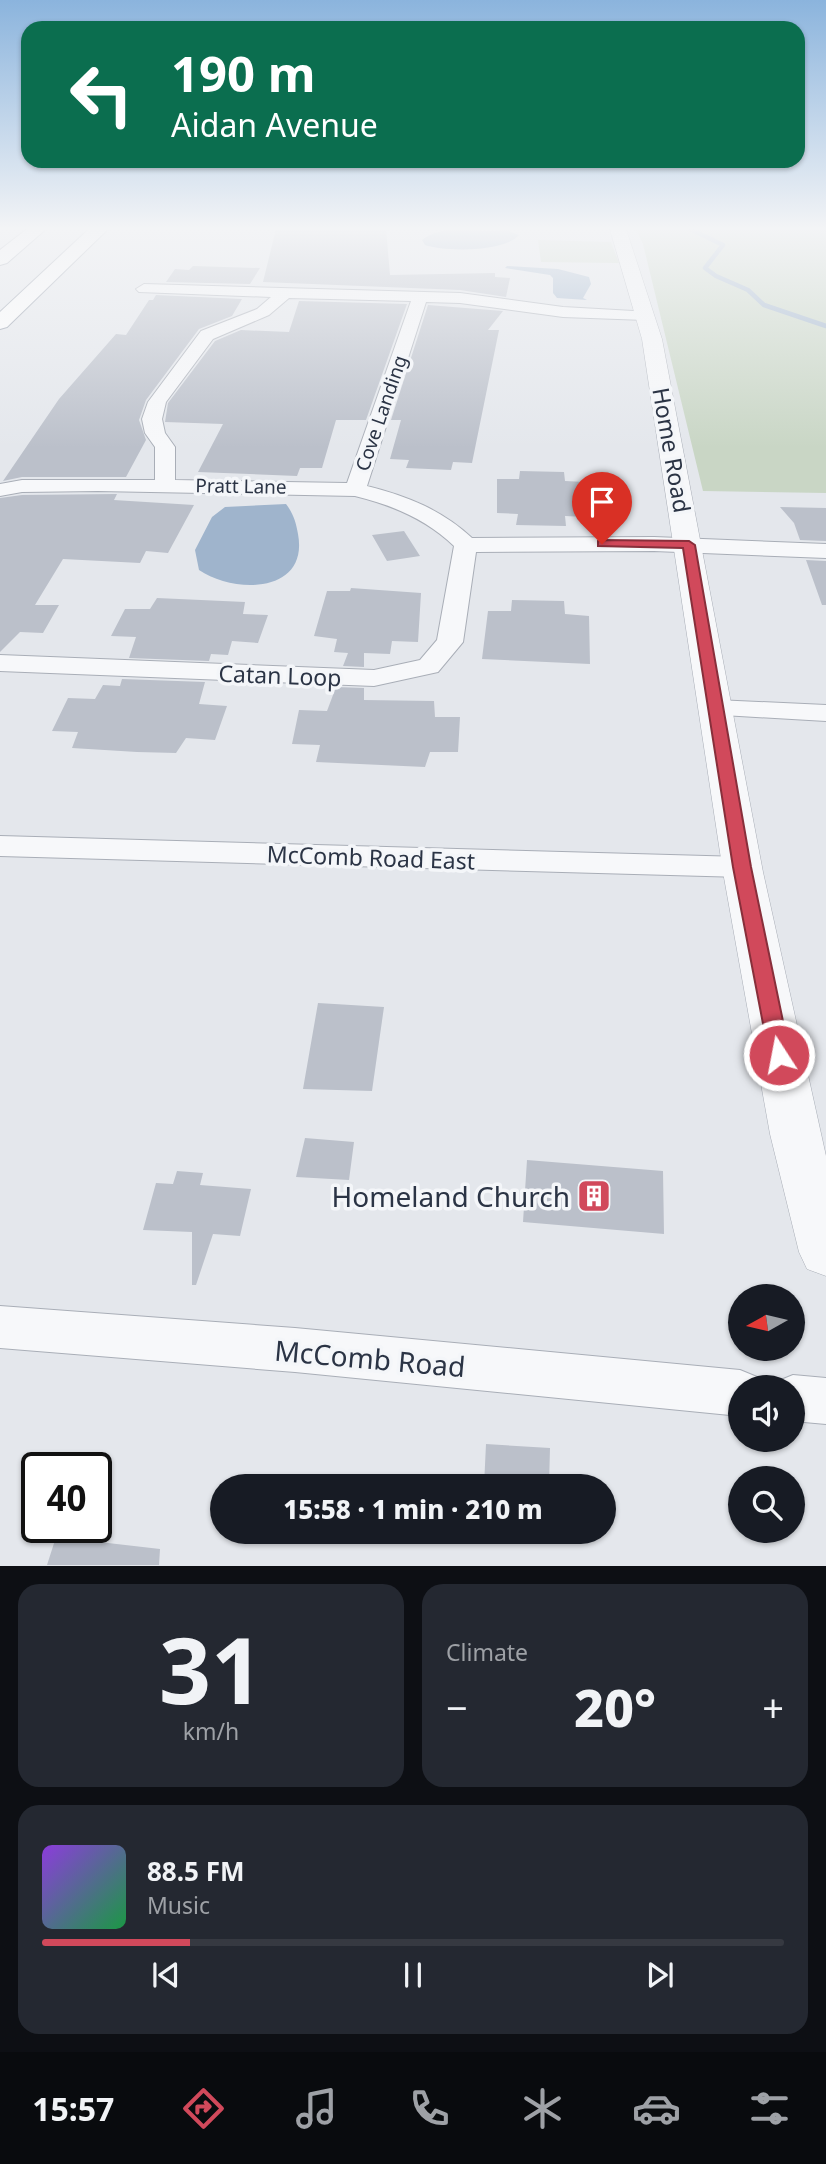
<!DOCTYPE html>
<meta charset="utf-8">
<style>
body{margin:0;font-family:"Noto Sans",sans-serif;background:#242831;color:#f1f3f6;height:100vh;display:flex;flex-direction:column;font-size:26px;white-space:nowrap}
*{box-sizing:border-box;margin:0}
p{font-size:23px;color:#9ea1a6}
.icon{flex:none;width:38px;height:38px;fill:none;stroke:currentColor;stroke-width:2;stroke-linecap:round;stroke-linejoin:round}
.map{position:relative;height:1566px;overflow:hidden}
.details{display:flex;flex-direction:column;gap:18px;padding:18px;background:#0d0f14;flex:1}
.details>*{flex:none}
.guide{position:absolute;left:21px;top:21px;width:784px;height:147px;border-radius:21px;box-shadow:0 2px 5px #0004;background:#0b6e4f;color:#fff;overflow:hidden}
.needle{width:46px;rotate:262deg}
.buttons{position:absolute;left:728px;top:1284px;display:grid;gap:14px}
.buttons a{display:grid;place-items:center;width:77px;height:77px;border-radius:50%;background:#171b24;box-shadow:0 2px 5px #0004;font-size:35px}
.speed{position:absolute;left:21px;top:1452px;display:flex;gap:14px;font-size:35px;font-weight:700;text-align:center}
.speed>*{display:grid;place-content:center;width:91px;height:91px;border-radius:50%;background:#171b24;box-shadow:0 2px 5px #0004;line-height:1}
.speed .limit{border:4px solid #111;border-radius:10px;background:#fff;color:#111}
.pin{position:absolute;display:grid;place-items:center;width:60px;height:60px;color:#fff;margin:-72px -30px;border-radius:50% 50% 50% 0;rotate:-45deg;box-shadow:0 0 7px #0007}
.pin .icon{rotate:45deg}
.me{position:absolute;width:77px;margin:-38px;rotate:349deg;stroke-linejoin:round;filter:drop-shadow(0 0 5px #0008)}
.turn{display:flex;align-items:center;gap:24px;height:147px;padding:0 35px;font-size:32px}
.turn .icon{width:91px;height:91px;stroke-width:2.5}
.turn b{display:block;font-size:49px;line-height:60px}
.big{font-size:52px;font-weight:800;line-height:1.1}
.details .widget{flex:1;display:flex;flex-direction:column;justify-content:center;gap:10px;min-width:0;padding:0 24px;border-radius:21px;background:#242831}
.details .dial{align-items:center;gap:0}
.dial b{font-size:91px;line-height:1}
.song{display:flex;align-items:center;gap:21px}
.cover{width:84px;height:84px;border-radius:10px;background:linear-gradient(135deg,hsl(270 70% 55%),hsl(140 70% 35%))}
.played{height:7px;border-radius:4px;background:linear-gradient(90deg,#d1495b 20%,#363941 20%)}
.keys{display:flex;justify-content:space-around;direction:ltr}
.heat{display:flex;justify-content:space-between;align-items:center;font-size:38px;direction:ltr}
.details .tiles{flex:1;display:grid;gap:18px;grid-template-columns:1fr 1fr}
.widget:last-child{grid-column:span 2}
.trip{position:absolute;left:210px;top:1474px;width:406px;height:70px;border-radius:35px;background:#171b24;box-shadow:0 2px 5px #0004;font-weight:800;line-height:70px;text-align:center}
.dock{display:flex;height:112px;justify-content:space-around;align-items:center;background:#090b0e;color:#9ea1a6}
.dock .icon{width:49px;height:49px}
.dock .on{color:#d1495b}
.dock b{font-size:32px;color:#f1f3f6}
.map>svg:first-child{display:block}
</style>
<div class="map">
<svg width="826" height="1566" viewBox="0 0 826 1566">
<rect width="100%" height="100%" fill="#e4e7ec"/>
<path fill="#c9d6c5" d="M636,229h190v264l-123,-2 -60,-247z
M538,240l73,2 8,21 -78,-1z"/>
<path fill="#9fb4cc" d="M506,230l13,5c-14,17 -74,17 -94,10l-3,-5c22,-18 57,-5 84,-10z
M507,266l51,3 31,8 2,7 -8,14 4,2 -30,-2 -4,-5v-15l-3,-3 -45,-7z
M286,504c7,9 10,18 12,30 11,60 -64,60 -99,36l-4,-20 17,-33 13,-10z"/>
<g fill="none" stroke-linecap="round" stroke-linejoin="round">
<path stroke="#9fb4cc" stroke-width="4.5" d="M690,229l33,16 -18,23 11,8 32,14 16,15 62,21"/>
</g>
<path fill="#bbc0ca" d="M276,229h110l4,46 105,-2v4l15,1 -4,19 -46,-7 -197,-8z
M193,266l67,2 -10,16 -84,-2 9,-13 14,1z
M156,295l86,4 -10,17 -33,13 -53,71 -7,20 7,20 -20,37h-104l-19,4 56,-82 57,-65 10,1 23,-35h4z
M299,301l108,3 -41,116h-30l-14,48h-22l-3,8 -99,-4 25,-48 -58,-2 3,-19 47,-62 26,-11 48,2z
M428,305l75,6 -15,19h11l-27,133 -19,-1 -2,8 -45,-2 3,-8 -19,-1 11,-39h-10z
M520,471l44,1 1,9 20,1 1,35 -21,-1 1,10 -50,-1 2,-11 -21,-1v-34h22z
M117,494l-3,6 80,5 -26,48 -22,-2 -6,12 -77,-4 -28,46h24l-16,28 -23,-1 -20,20v-154l22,-3z
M780,507l46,1v33l-26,-1 -6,-17z
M404,531l16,25 -33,5 -15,-26z
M806,560l20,1v44h-4z
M351,588l70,5 -3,49 -26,-1 -2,13 -26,-1v14l-21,-1 5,-13 -14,-1 3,-13 -23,-3 13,-45h23z
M157,598l88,4 -2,12 25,1 -10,28 -26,-2 -4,14 -17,-1 -2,7 -80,-3 7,-21 -25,-1 14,-27h25z
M512,600l52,1 1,13 24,2 1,48 -108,-5 6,-48h23z
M122,679l83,3 -6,22 28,2 -12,34 -29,-2 -10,15 -39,-1 -65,-4 6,-16 -26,-1 16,-33 27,1 8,-14 17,1z
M336,687l28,1v12l70,1 1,16h25l-2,35h-28l-5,15 -109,-5 4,-17 -28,-1 7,-34 28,1z
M318,1003l66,4 -12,84 -69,-2z
M305,1138l49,4 -5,38 -53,-3z
M527,1160l136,11 1,63 -141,-12z
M177,1171l26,2 -3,12 51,4 -11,47 -27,-2 -17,51h-4v-53l-49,-2 13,-47 17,1z
M486,1444l64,4 -1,38h-65z
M56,1537l104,12 -1,16h-112z"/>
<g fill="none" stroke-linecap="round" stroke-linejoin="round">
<defs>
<path id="minor" d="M144,284l316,9 103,14 88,5 2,3 -2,3 -6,2 -82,-3 -103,-14 -34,-1 -59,184c40,10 75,24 105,52l182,-1 172,7v14l-172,-7 -178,1 -13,90 -25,30 -64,14 -374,-15v-16l374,15 46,-10 17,-20 17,-94c-28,-27 -62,-41 -99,-50l-257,-5 -76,1 -22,4v-12l22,-4h133v-33l-10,-14 -3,-14 6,-17 53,-71 56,-22 14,-12 -132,-5 -3,-3zM289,298l122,3 -64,182 -172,-3v-33l-10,-14 -3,-14 4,-17 47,-63 56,-24z
M716,700l110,5v16l-120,-7 -4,-6 4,-6z
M0,836l742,21 11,3 5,7 -5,7 -11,3 -742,-21z
M0,1306l295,22 445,42 17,7 5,11h-22v28l-445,-44 -295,-24z
M793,1375l33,3v46l-33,-3v-33h-19l2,-6z"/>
<path id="tertiary" d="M610,229h16l36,110 101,533 63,284v120l-19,-7 -8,-17 -29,-118 -47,-262 -81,-533z"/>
<path id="motorway" d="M27,229h19l-39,34 -7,2v-15z
M89,229h19l-101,98 -7,2v-17z"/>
</defs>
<use href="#minor" stroke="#a9aeb7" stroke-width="2"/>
<use href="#tertiary" stroke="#a9aeb7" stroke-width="1"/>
<use href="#motorway" stroke="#8b94a3" stroke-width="2"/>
<use href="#minor" fill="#f7f8fa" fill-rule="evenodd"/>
<use href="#tertiary" fill="#f7f8fa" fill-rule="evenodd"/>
<use href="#motorway" fill="#fff" fill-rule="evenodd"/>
</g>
<linearGradient id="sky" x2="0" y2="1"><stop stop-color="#8bb4dd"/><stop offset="0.51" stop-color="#f3f4f6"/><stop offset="1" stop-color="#f3f4f6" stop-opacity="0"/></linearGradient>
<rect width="826" height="448" fill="url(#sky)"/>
<path fill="#d1495b" stroke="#882f3b" stroke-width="2" d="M602,540l87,1 6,4 56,322 39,188 -3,6 -8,2 -7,-2 -3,-6 -36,-188 -50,-319 -85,-2v-5z"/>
<defs>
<symbol id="building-square" viewBox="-11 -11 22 22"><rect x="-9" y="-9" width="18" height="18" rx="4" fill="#d1495b" stroke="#f4f6f9"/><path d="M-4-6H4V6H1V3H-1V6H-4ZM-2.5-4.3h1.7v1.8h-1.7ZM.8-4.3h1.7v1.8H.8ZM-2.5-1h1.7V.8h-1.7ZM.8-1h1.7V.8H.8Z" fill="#fff"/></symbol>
</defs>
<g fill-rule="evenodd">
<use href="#building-square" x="575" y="1177" width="38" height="38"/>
</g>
<g text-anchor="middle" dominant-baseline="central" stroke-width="7" stroke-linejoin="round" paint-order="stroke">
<g font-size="19" fill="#2b3445" stroke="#f4f6f9">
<text transform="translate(381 413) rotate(-71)">Cove Landing</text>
<text transform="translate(241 486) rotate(1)">Pratt Lane</text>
</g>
<g font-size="23" fill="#2b3445" stroke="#f4f6f9">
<text transform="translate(672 450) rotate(80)">Home Road</text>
<text transform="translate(280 675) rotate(2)">Catan Loop</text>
<text transform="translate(371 857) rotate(2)">McComb Road East</text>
</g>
<g font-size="28" fill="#2b3445" stroke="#f4f6f9" text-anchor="end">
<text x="570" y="1196">Homeland Church</text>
</g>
<g font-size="28" fill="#2b3445" stroke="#f4f6f9">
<text transform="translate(370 1358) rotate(5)">McComb Road</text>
</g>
</g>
</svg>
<div class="buttons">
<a><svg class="needle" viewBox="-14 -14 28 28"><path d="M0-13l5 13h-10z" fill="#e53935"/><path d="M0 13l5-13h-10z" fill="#9ea1a6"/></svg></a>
<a><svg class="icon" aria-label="sound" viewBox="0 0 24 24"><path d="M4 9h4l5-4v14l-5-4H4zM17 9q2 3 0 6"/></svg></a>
<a><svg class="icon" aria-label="search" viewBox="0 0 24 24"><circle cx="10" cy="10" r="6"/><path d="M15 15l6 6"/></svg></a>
</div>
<div class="speed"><div class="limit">40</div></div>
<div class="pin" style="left:602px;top:544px;background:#d93025"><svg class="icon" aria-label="arrive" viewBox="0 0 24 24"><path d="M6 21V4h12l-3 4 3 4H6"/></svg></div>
<svg class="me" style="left:779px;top:1055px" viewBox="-20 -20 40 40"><circle r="17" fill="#d1495b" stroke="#fff" stroke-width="3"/><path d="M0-11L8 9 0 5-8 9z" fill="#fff"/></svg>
<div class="trip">15:58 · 1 min · 210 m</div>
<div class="guide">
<div class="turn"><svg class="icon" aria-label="left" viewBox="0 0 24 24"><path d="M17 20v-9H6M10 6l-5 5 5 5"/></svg><div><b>190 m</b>Aidan Avenue</div></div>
</div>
</div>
<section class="details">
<div class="tiles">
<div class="widget dial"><b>31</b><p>km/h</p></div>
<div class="widget"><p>Climate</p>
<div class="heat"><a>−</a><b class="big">20°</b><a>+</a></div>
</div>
<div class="widget">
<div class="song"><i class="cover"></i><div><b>88.5 FM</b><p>Music</p></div></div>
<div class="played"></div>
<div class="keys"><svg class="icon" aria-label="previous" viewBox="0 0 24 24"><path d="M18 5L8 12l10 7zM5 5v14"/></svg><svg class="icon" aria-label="pause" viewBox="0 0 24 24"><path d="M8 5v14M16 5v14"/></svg><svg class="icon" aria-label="next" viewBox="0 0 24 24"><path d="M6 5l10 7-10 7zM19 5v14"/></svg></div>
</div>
</div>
</section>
<nav class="dock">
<b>15:57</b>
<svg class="icon on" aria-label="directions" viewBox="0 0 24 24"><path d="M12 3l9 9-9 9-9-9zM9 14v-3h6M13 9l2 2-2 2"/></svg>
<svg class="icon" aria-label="music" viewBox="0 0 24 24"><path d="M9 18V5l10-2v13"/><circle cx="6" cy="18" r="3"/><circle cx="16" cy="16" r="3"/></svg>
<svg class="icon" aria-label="phone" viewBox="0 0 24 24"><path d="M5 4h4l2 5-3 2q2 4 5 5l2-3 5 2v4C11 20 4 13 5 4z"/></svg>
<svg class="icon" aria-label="climate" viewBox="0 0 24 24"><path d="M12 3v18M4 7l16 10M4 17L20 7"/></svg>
<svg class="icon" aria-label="car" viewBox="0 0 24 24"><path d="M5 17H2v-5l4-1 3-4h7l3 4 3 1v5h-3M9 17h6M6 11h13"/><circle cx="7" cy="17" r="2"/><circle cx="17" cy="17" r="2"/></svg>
<svg class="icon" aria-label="filters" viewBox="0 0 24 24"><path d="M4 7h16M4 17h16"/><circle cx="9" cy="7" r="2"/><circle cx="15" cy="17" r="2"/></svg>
</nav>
